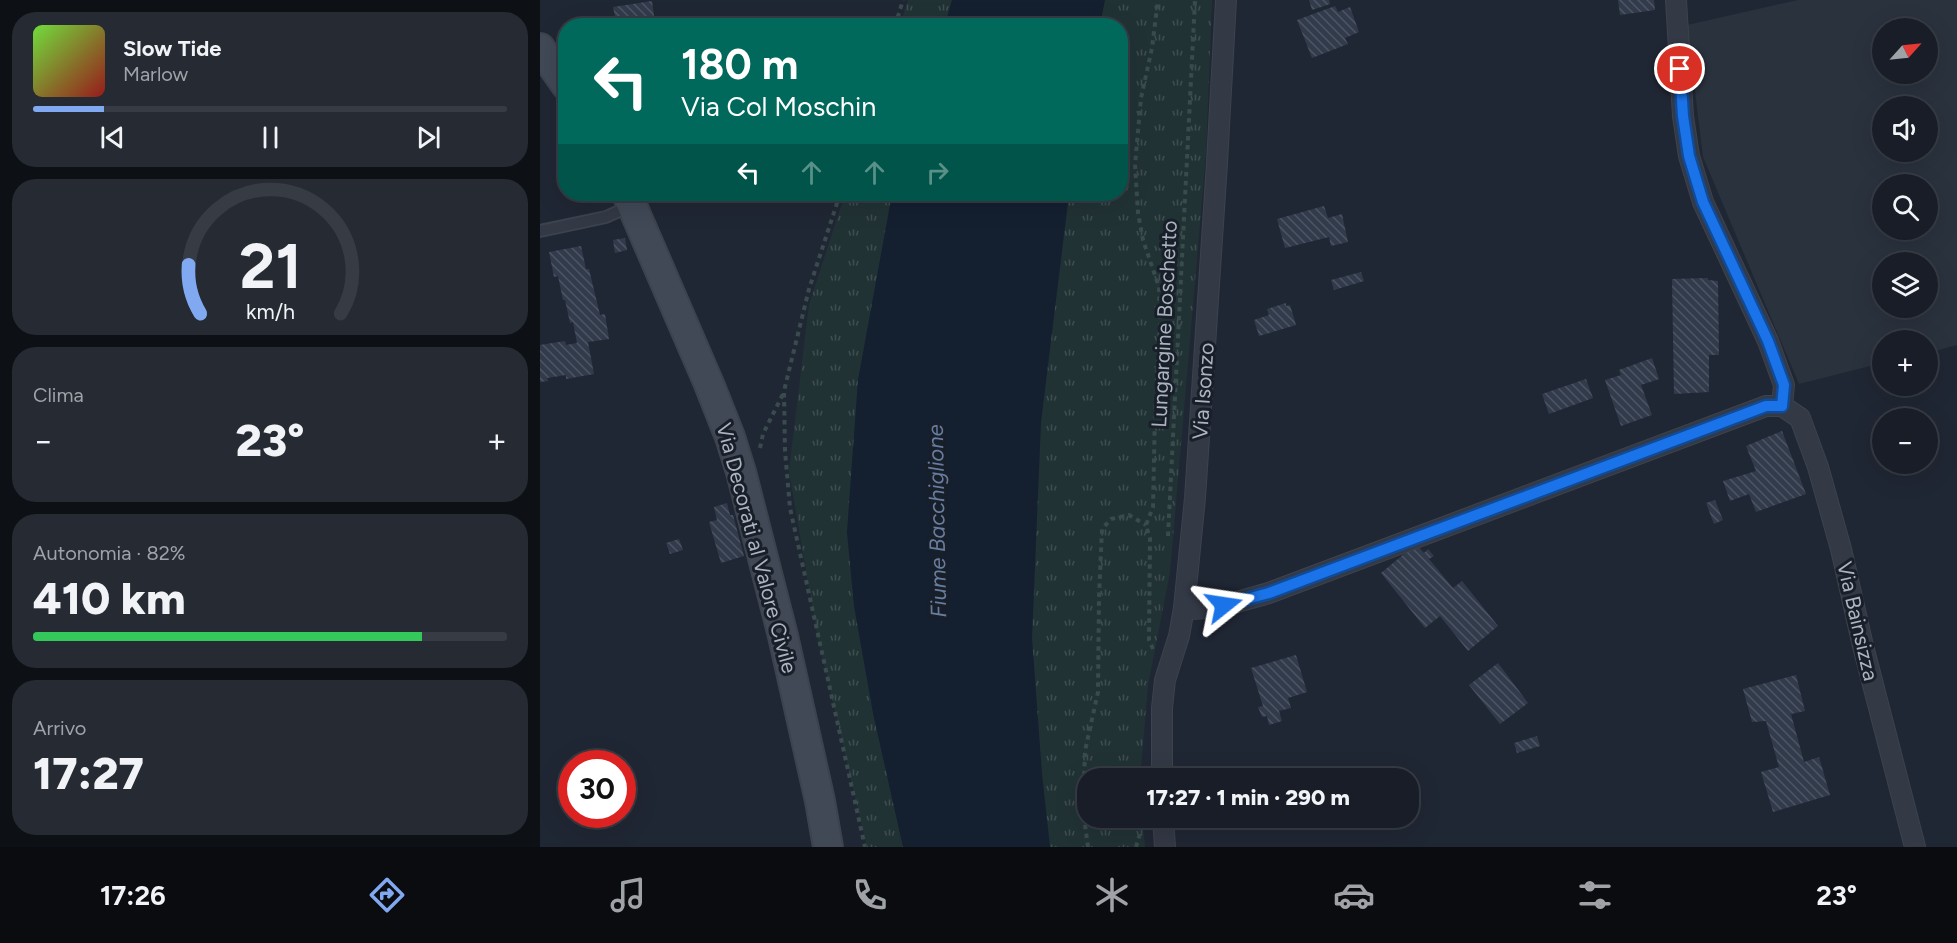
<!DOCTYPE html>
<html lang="it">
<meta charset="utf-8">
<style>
body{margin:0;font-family:Figtree,sans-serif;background:#252a33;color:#f1f3f6;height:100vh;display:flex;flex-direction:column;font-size:22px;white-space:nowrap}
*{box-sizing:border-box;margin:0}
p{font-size:20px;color:#9fa2a7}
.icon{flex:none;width:33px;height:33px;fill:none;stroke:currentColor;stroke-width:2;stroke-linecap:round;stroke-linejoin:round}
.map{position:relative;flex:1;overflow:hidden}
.panel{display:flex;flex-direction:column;gap:12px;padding:12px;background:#0d1015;width:540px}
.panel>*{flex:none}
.guide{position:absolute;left:18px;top:18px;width:570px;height:183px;border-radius:24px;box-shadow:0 6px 24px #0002,0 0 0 2px #363b44;background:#00695c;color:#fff;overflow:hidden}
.needle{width:39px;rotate:63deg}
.tools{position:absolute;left:1332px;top:18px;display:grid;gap:12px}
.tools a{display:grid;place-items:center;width:66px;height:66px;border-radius:50%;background:#181d27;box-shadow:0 6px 24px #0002,0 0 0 2px #363b44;font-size:30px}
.speed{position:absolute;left:18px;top:750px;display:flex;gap:12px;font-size:30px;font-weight:700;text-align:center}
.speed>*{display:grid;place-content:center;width:78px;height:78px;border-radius:50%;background:#181d27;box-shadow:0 6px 24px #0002,0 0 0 2px #363b44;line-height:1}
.speed .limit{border:9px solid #d22;background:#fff;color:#111}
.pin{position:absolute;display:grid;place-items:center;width:51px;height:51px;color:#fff;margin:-26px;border:3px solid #fff;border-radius:50%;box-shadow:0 2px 6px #0007}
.me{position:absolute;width:66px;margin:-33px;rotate:75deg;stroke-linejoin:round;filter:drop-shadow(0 0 4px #0008)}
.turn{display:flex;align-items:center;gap:21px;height:126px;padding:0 24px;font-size:27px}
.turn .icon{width:78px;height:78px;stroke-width:2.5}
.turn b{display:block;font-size:42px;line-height:51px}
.lanes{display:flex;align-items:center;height:57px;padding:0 24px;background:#0003;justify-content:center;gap:30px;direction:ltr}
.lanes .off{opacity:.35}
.big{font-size:45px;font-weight:800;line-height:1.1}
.panel .tile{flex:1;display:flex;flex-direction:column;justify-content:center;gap:9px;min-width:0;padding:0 21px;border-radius:24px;background:#252a33}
.panel .dial{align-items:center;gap:0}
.dial svg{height:156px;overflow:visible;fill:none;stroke:#363b44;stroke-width:7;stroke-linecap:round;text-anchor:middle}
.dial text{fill:#f1f3f6;stroke:none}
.song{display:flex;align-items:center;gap:18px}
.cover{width:72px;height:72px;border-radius:9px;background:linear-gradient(135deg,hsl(100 70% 55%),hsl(0 70% 35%))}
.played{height:6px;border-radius:3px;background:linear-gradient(90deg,#81a9f2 15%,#363b44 15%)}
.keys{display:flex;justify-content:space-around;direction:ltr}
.heat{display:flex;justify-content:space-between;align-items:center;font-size:33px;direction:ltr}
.charge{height:9px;border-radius:4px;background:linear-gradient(90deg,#34c759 82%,#363b44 0)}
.trip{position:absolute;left:537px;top:768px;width:342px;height:60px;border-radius:24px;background:#181d27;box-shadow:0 6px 24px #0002,0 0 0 2px #363b44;font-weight:800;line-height:60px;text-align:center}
.tabs{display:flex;height:96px;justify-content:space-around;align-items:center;background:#0a0c10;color:#9fa2a7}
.tabs .icon{width:42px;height:42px}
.tabs .on{color:#81a9f2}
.tabs b{font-size:27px;color:#f1f3f6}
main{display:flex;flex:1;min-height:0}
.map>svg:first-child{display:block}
</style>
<main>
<section class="panel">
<div class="tile">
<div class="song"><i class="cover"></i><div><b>Slow Tide</b><p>Marlow</p></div></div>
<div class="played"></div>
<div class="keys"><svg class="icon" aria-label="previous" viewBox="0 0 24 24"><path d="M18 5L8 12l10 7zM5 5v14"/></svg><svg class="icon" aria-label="pause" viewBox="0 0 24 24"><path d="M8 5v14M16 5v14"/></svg><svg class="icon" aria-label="next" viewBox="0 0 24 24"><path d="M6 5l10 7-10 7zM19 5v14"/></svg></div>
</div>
<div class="tile dial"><svg viewBox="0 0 100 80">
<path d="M14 69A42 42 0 1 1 86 69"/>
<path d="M14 69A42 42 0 0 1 8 44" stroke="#81a9f2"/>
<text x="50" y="56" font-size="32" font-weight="700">21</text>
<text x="50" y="72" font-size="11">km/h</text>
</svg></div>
<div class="tile"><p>Clima</p>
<div class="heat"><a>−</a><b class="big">23°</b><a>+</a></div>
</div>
<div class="tile"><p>Autonomia · 82%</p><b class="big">410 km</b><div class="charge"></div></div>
<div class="tile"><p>Arrivo</p><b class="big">17:27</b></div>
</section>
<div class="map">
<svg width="1417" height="847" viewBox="0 0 1417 847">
<defs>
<pattern id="grass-tufts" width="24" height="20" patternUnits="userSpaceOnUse" patternTransform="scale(1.5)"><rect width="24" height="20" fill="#213235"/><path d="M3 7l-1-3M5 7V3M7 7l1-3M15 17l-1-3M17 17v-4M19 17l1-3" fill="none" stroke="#3f4d51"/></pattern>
<pattern id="building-back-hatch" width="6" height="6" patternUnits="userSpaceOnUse" patternTransform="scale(1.5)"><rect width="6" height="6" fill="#323b4b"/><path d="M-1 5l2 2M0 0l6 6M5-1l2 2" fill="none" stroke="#4d5563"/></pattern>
</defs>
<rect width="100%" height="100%" fill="#202734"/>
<path fill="#2a323e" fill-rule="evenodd" d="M1258,0h159v345l-29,8v-13h-46v23l-83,21 -96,-227 -16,-132zM1342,28h46v46h-46zM1342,106h46v46h-46zM1342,184h46v46h-46zM1342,262h46v46h-46z"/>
<path fill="url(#grass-tufts)" d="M368,0h304l-6,153 -36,419 -22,113 -8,93h-52v40h54l3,29h-278l-50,-213 -28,-163 20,-166 36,-111h275v-168l-220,-1z"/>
<path fill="#141f30" d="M412,0h153l-5,25h-155z
M352,194h177l-28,228 -9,216 10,136 8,73h-147l-30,-134 -19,-107 -7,-74 11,-152z"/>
<path fill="url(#building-back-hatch)" d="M769,0h20l1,4 -18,6z
M1078,0h36l1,10 -35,5z
M112,1l3,22 -16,3h-75v-2l51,-8 -2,-9z
M795,6l3,6 12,-5 9,25 -14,6 3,6 -36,14 -15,-38z
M784,206l4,12 14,-4 6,28 -17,4 -2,-9 -44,11 -8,-29z
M85,238l2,12 -12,3 -2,-13z
M41,246l5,23h3l11,46 5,-1 4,25 -21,3 6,32 -28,5v-4l-19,3 1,3 -8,1v-37l25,-4 1,4 11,-2 -4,-21 -3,1 -5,-23h-2l-5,-24 -4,1 -5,-25z
M821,272l3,9 -30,9 -3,-10z
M1168,278v2l10,1 1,74h-10v37l-35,2 -2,-115z
M746,303v3l4,-1 6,20 -37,11 -5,-16 15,-5 -2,-6z
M1112,358l7,21 -18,6 11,30 -31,11 -16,-46 16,-5 -2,-5z
M1046,379l7,19 -44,16 -7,-20z
M1242,431l24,63 -50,18 -7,-18 -19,7 -7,-20 33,-10 -10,-25z
M1175,500l8,20 -9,4 -8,-21z
M187,503l3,12h3l11,41 -23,7 -12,-41 8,-2 -3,-13z
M139,539l4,11 -13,4 -4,-11z
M876,544l8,9 4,-4 6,7 -5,3 24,29 9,-7 36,45 -30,25 -28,-35 -15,12 -44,-55z
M756,655l11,37 -19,6 3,10 -12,3 3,10 -13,4 -2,-9 -5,1 -4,-10 5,-1 -12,-38z
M958,663l30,40 -28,21 -31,-39z
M1256,675l9,36 -14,3 13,48 15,-5 11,38 -57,17 -12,-40 18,-5 -13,-46 -14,1 -9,-33z
M997,736l3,10 -23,7 -3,-10z"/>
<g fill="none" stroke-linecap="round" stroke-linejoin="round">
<defs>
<path id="lane" d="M0,231l66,-14 24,-11"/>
<path id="street" d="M1136,0l7,116 6,40 14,46 65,139 16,44 -2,21
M1242,406l18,12 18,49 23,82 22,97 52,201
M644,608c28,4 58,-8 85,-15l497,-187h16
M622,778v-70l3,-28 14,-44 5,-28 11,-110 22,-335 9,-163
M623,818l2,29"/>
<path id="secondary" d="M0,48l26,37
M87,194l82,190 21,53 11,35 42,164 37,165 8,46"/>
</defs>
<use href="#lane" stroke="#3c434e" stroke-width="14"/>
<use href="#street" stroke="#3c434e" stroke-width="22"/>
<use href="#secondary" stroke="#3c434e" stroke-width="32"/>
<path stroke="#3a4b4e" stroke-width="4" stroke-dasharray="4.5 4.5" stroke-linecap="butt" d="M355,26l8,-26
M300,194l-31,95 -25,102 1,60 5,57 75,339
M220,448l3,-14 21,-42
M628,536l27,-536
M613,649l-4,-9 1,-101 -4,-14 7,-18 2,-95 5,-88 -1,-37 -16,-47 -5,-27 -3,-48 6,-67 11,-50 6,-48
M548,847l-5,-37 2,-59 13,-59 1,-95 3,-68 9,-10 18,-4 17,10
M596,847l5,-17"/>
<use href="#lane" stroke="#333945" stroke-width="10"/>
<use href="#street" stroke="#333945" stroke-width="20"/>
<use href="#secondary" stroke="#414957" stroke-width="28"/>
</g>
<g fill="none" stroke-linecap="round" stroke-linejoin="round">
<defs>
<path id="route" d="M684,605l45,-12 497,-187h16l2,-21 -16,-44 -65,-139 -14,-46 -6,-40 -3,-47"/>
</defs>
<use href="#route" stroke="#114b97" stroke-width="15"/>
<use href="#route" stroke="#1a73e8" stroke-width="10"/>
</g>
<g text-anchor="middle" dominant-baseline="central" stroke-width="6" stroke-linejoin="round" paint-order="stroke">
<g font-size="21" fill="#acb4c2" stroke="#181f29">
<text transform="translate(624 324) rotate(-87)">Lungargine Boschetto</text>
<text transform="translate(663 391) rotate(-86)">Via Isonzo</text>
<text transform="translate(217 548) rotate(75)">Via Decorati al Valore Civile</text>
<text transform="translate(1318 621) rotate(77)">Via Bainsizza</text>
</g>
<g font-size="22" font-style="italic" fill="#677da0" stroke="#181f29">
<text transform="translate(397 521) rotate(-91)">Fiume Bacchiglione</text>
</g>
</g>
</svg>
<div class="tools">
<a><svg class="needle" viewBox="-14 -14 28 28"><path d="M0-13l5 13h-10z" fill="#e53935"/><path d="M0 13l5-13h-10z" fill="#9fa2a7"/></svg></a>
<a><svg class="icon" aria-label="sound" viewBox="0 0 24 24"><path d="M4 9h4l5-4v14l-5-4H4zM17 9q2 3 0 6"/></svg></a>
<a><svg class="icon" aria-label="search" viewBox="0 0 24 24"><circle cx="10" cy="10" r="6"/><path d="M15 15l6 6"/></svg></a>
<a><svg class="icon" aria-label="layers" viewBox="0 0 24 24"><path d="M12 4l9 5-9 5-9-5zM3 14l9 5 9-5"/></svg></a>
<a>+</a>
<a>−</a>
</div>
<div class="speed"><div class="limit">30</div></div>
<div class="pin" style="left:1140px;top:69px;background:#d93025"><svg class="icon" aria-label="arrive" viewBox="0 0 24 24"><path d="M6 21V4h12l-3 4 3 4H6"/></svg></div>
<svg class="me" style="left:684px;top:605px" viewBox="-20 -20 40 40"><path d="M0-17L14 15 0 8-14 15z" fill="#1a73e8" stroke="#fff" stroke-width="4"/></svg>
<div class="trip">17:27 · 1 min · 290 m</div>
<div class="guide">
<div class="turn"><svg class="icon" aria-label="left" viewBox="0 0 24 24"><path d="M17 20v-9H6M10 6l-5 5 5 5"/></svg><div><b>180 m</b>Via Col Moschin</div></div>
<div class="lanes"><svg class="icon" aria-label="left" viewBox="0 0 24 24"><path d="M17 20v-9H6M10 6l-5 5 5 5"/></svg><svg class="icon off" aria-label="ahead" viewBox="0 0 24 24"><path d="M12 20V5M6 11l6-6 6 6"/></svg><svg class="icon off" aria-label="ahead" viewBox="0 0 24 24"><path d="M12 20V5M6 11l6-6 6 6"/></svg><svg class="icon off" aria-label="right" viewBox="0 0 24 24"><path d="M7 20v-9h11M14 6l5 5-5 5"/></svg></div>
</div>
</div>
</main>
<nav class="tabs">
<b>17:26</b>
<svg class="icon on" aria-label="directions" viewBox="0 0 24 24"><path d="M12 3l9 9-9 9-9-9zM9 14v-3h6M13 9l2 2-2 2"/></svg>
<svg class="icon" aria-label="music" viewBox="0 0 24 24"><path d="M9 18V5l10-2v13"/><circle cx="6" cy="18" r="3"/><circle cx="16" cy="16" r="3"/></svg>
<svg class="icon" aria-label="phone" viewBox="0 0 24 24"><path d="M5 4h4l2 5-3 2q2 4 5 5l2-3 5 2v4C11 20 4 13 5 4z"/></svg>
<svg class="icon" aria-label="climate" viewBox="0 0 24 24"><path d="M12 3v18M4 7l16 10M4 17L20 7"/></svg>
<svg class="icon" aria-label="car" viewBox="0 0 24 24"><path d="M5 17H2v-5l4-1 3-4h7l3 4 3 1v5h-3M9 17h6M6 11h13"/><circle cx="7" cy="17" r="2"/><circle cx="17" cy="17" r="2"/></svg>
<svg class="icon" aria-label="filters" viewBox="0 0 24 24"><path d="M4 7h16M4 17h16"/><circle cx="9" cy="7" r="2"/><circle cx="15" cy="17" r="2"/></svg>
<b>23°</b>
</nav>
